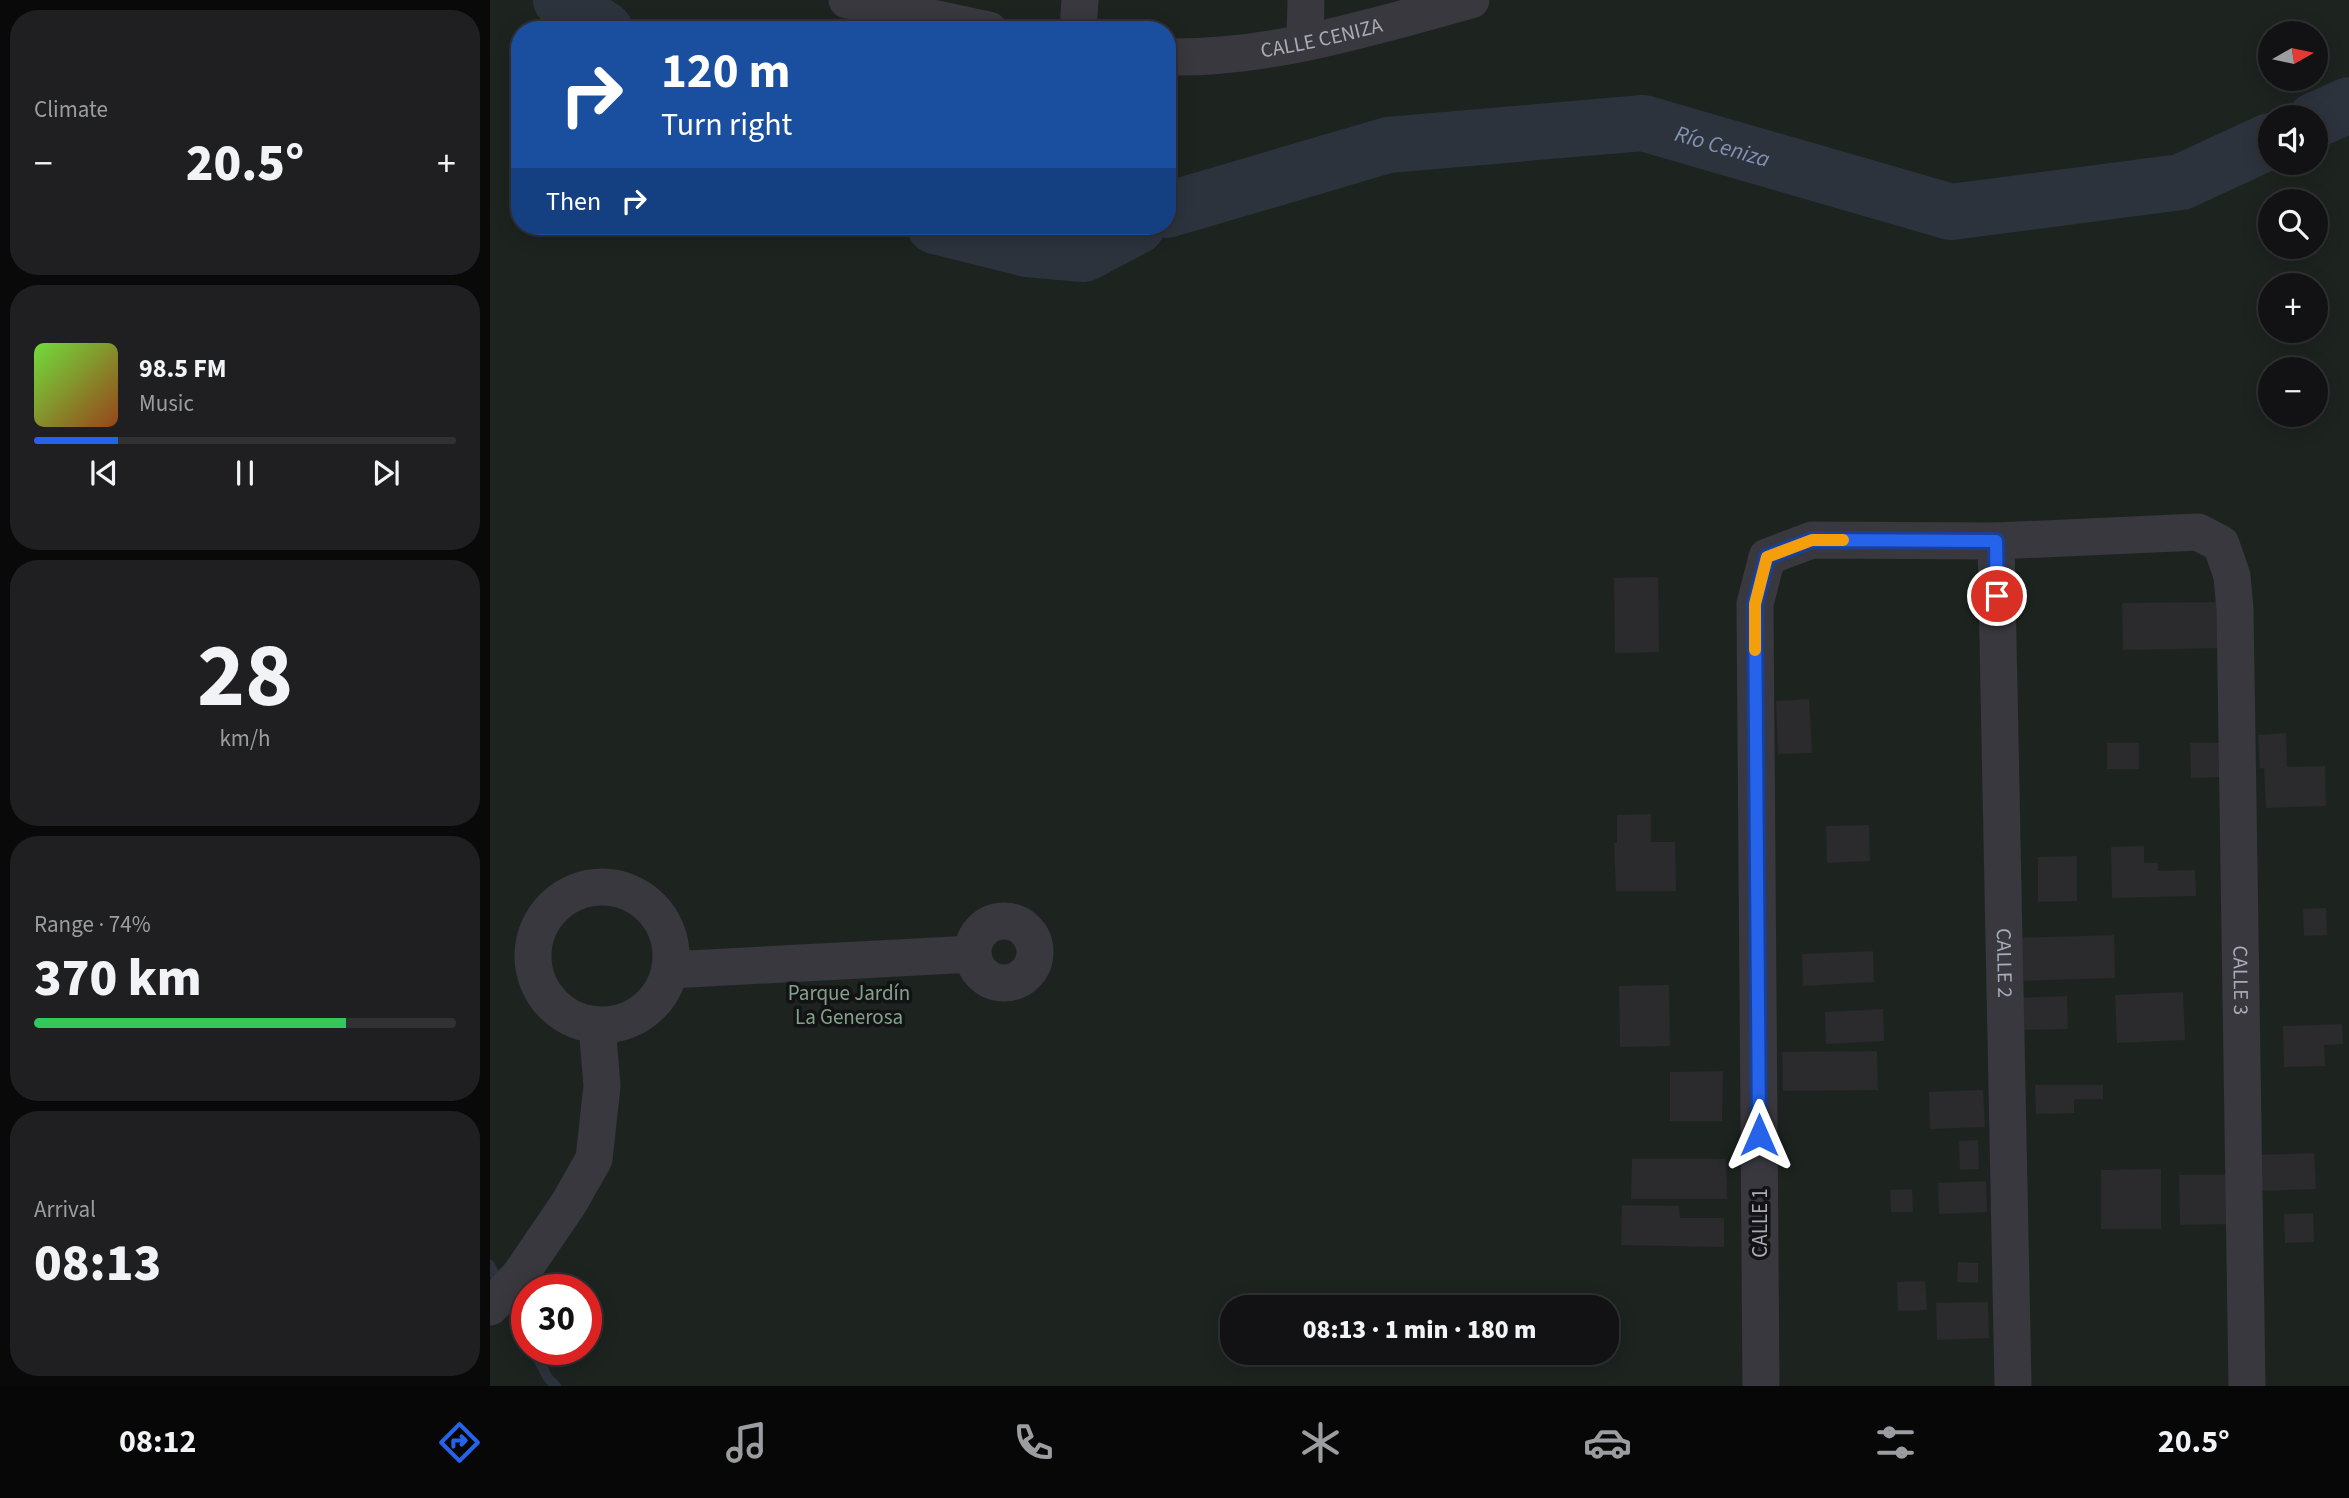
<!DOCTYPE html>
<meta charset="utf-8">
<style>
body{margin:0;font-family:"Source Sans 3",sans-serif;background:#1f1f21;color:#f1f3f6;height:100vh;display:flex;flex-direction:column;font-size:26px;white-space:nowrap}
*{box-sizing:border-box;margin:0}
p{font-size:23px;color:#9c9da0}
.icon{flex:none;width:38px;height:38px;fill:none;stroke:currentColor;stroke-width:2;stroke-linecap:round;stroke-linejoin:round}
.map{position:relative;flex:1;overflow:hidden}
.details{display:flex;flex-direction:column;gap:10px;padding:10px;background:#0a090a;width:490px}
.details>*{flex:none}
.top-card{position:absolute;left:21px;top:21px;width:665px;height:214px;border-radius:28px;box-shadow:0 4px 18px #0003,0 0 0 2px #313133;background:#1a4fa0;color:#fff;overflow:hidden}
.needle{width:46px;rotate:81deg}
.controls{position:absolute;left:1768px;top:21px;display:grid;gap:14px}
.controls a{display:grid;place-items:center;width:70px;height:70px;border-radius:50%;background:#121113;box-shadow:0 4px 18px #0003,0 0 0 2px #313133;font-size:35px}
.speed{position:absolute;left:21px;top:1274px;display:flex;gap:14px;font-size:35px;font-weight:700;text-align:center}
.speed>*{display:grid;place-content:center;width:91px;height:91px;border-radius:50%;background:#121113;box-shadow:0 4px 18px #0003,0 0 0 2px #313133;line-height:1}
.speed .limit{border:10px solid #d22;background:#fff;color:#111}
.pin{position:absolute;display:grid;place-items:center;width:60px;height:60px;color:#fff;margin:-30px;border:4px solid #fff;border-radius:50%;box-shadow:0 2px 7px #0007}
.me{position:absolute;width:77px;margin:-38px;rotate:0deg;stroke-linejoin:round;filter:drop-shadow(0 0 5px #0008)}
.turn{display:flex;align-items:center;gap:24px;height:147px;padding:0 35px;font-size:32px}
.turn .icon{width:91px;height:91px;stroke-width:2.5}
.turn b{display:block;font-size:49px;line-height:60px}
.then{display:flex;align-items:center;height:66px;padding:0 35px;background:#0003;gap:14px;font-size:26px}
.big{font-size:52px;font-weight:800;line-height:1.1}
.details .card{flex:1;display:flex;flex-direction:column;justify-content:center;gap:10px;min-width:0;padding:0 24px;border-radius:28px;background:#1f1f21}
.details .dial{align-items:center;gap:0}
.dial b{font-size:91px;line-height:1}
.song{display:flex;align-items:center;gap:21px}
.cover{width:84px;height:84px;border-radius:10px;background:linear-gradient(135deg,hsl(100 70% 55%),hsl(20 70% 35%))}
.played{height:7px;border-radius:4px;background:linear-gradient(90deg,#2563eb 20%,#313133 20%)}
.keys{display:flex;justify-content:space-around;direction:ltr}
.heat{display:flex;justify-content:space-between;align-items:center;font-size:38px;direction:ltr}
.charge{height:10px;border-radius:5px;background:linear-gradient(90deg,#34c759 74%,#313133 0)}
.trip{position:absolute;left:730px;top:1295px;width:399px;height:70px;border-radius:28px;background:#121113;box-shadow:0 4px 18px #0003,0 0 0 2px #313133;font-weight:800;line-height:70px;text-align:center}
.menu{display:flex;height:112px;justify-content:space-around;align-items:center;background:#070708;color:#9c9da0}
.menu .icon{width:49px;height:49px}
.menu .current{color:#2563eb}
.menu b{font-size:32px;color:#f1f3f6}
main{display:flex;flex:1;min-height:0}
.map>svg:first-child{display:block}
</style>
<main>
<section class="details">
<div class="card"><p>Climate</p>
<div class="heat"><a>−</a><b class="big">20.5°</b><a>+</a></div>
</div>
<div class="card">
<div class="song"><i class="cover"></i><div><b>98.5 FM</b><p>Music</p></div></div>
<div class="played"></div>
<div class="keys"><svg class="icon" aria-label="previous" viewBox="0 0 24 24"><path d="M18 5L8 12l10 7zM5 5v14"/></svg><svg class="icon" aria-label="pause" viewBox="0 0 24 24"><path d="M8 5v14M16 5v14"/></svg><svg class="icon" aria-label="next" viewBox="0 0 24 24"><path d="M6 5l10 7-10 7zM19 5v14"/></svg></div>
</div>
<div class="card dial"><b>28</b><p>km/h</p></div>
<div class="card"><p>Range · 74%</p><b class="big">370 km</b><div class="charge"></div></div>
<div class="card"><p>Arrival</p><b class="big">08:13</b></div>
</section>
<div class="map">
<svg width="1859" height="1386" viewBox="0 0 1859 1386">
<rect width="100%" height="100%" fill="#181719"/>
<path fill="#1d2420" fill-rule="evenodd" d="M0,0h1859v1386h-1859zM30,30h647v196h-647zM1780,33h45v46h-45zM1780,117h45v46h-45zM1780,201h45v46h-45zM1780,285h45v46h-45zM1780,369h45v46h-45zM37,1290h59v59h-59zM742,1307h374v46h-374z"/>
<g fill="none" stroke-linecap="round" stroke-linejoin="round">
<path stroke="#2d333d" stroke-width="10" d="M0,1265l11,22
M18,1300l19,37
M43,1349l15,29 8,8"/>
<g stroke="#2d333d" stroke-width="56">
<path d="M71,0l44,30"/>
<path d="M1825,120l34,-15"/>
<path id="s1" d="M677,210l221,-65 255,-22 308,89 230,-30 89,-41"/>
<path d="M445,226l92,23 57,5 53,-28"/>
</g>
</g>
<path fill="#2b2a2d" d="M1168,577l1,75 -44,1 -1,-75z
M1737,602l1,46 -105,2 -1,-47z
M1319,699l3,54 -34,1 -2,-53z
M1796,733l1,34 38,-1 1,40 -60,2 -2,-40 -4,1 -2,-34z
M1617,743h32v26h-32z
M1700,743h33v34l-32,1z
M1161,814v28h24l1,49h-60l-2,-48h3v-28z
M1379,825l1,36 -43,2 -1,-37z
M1654,846v17h14v8l37,-1 1,26 -84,2 -1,-51z
M1587,856v45l-39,1v-45z
M1836,908l1,27 -23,1 -1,-27z
M1624,935l1,43 -100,3 -1,-43z
M1383,951l1,31 -71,4 -1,-32z
M1179,985l1,61 -50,1 -1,-61z
M1693,992l2,48 -68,3 -2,-48z
M1577,996l1,33 -53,1 -1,-32z
M1393,1009l1,32 -58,3 -1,-32z
M1852,1024l1,20 -19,1 1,21 -41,1 -1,-41z
M1387,1051l1,39 -95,1 -1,-39z
M1233,1071l-1,50h-52v-49z
M1545,1085h68v14h-29v14l-38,1z
M1493,1090l2,37 -55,2 -1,-37z
M1488,1140l1,29 -19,1 -1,-29z
M1824,1153l2,36 -58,2 -1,-36z
M1142,1159h94l1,40h-96z
M1671,1169v60h-60v-59z
M1689,1175h53v49l-52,1z
M1496,1181l1,31 -48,2 -1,-31z
M1422,1189l1,23h-22l-1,-22z
M1132,1205l57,1 1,12h44v29l-103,-2z
M1823,1213l1,29 -29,1 -1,-29z
M1468,1262l20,1v20l-21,-1z
M1435,1281l2,29 -29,1 -1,-29z
M1498,1302l1,36 -52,2 -1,-37z"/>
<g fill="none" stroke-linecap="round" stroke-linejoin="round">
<g stroke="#38383e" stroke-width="37">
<path d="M357,0l142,30"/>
<path d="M588,30l2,-30"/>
<path d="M815,42l1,-42"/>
<path id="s2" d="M677,57c103,2 205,-30 304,-57"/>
<path id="s3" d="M1506,541l17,845"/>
<circle cx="112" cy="956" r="69"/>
<circle cx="514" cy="952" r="31"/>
<path d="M180,970l303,-16"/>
<path d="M0,1307l30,-32 49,-72 25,-44 8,-73 -5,-61"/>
<path id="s4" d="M1271,1386l-6,-782 12,-47 45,-17 184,1 202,-9 23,12 11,32 3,33 12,777"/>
</g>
</g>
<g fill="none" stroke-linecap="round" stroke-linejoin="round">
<defs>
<path id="route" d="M1269,1135l-4,-531 12,-47 45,-17 184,1 1,55"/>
</defs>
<use href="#route" stroke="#184099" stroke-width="18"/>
<use href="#route" stroke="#2563eb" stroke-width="12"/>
<path stroke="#f59e0b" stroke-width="12" d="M1265,650v-46l12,-47 45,-17h31"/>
</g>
<g text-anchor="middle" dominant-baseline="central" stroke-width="7" stroke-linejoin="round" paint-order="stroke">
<g font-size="21" fill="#aaabb9" stroke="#131214">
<text stroke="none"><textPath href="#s2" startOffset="156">CALLE CENIZA</textPath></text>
<text stroke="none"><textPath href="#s3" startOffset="422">CALLE 2</textPath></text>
<text stroke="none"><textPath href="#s4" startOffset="1729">CALLE 3</textPath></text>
<text transform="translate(1270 1223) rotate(-90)">CALLE 1</text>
</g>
<g font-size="21" fill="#81a38a" stroke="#131214">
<text x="359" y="993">Parque Jardín<tspan x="359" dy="24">La Generosa</tspan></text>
</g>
<g font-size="23" font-style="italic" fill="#8292b3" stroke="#131214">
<text stroke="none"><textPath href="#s1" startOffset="569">Río Ceniza</textPath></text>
</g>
</g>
</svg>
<div class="controls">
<a><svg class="needle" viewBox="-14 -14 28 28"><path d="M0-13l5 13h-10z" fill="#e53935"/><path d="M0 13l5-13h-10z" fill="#9c9da0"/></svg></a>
<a><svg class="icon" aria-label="sound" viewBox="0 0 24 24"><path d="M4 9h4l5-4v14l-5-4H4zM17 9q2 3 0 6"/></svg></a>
<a><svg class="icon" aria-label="search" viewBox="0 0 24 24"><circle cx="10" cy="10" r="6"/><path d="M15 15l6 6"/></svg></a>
<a>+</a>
<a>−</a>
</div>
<div class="speed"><div class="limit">30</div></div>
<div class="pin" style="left:1507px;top:596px;background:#d93025"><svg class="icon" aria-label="arrive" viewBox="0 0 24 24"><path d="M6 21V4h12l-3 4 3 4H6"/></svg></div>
<svg class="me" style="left:1269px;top:1135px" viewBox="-20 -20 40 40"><path d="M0-17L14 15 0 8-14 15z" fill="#2563eb" stroke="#fff" stroke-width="4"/></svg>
<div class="trip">08:13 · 1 min · 180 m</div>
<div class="top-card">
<div class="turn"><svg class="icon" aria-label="right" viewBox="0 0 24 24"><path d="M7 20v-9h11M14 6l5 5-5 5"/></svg><div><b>120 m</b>Turn right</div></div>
<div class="then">Then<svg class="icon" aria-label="right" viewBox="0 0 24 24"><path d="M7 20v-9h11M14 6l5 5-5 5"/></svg></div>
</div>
</div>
</main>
<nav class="menu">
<b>08:12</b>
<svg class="icon current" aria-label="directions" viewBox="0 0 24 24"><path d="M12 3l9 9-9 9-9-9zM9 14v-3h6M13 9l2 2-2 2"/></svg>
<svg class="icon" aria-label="music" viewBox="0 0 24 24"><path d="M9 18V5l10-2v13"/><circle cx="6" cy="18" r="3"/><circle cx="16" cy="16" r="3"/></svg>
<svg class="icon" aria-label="phone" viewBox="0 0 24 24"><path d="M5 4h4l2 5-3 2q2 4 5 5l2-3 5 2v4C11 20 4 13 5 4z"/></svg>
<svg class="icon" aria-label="climate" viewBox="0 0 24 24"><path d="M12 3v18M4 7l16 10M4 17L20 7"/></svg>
<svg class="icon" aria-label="car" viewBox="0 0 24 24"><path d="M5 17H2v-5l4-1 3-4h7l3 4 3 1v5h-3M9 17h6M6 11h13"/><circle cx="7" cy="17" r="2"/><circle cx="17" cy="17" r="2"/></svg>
<svg class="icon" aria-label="filters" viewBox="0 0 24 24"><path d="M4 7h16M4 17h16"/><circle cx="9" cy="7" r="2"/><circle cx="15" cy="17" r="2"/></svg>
<b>20.5°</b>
</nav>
